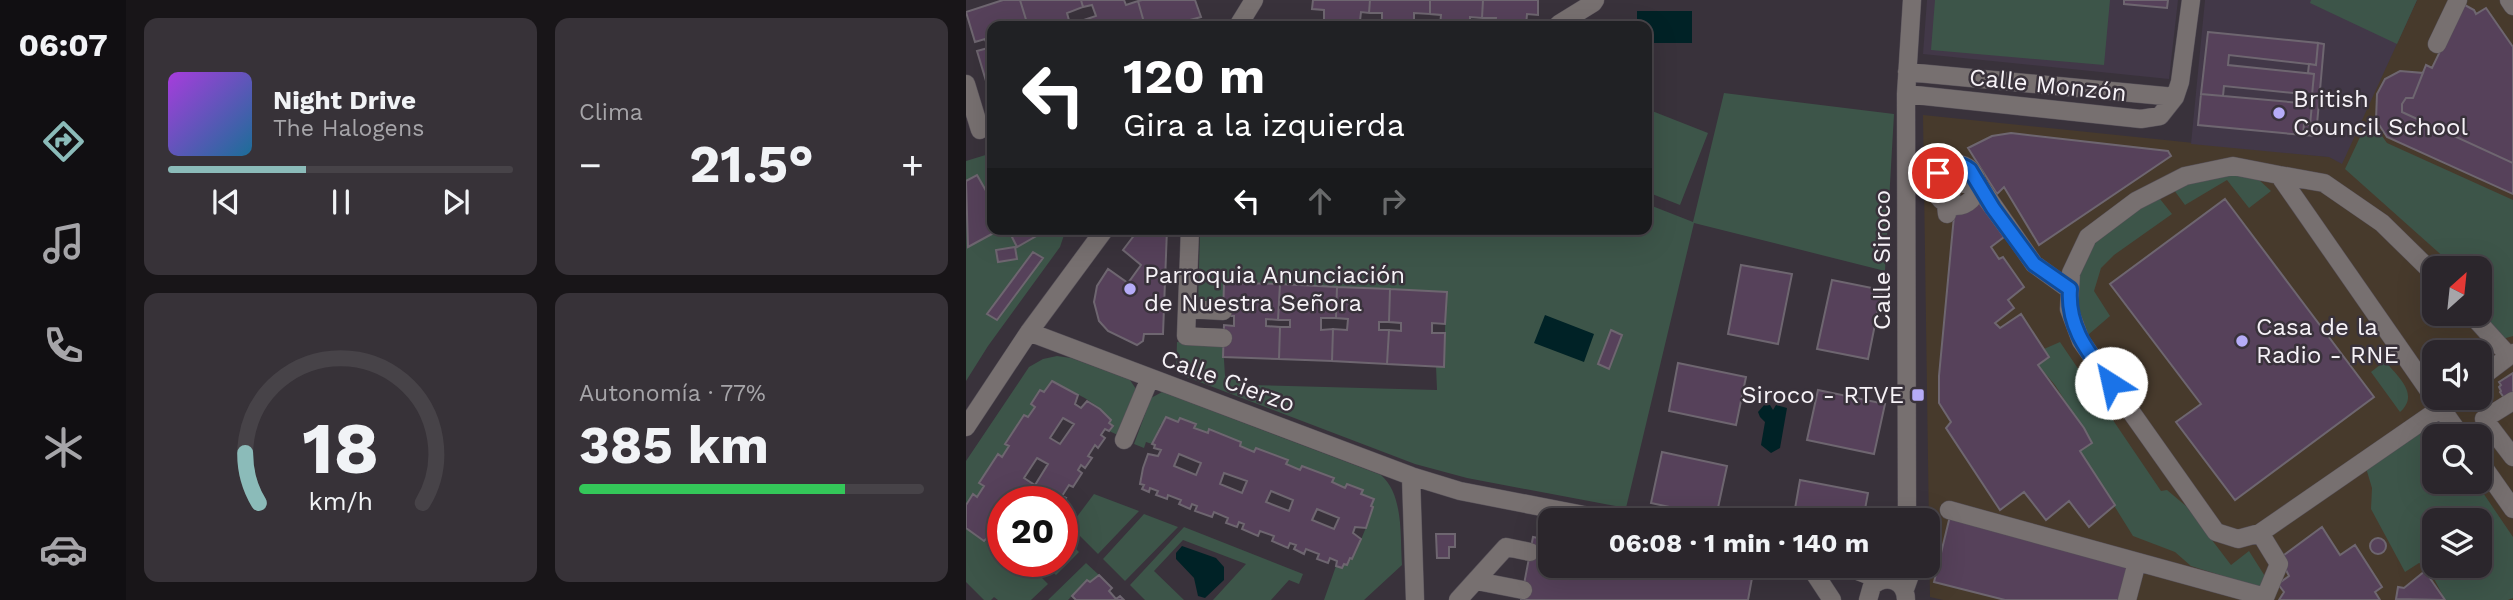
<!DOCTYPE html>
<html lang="es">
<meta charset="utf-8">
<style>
body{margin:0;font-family:"Work Sans",sans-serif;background:#373238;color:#f1f3f6;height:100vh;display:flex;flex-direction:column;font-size:26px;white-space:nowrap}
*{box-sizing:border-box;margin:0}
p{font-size:23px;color:#a6a5a9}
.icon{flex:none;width:38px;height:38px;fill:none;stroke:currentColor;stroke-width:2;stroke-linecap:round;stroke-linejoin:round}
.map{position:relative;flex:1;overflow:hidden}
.details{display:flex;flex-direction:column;gap:18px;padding:18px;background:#181518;width:840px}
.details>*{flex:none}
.top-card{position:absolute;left:21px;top:21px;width:665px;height:214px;border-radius:14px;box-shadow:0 7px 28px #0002,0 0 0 2px #474348;background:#202124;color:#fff;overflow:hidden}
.needle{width:46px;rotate:27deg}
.tools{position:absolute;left:1456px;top:256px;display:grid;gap:14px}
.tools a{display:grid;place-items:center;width:70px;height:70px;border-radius:14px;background:#2b262c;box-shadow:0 7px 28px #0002,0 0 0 2px #474348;font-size:35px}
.speed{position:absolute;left:21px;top:486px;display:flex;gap:14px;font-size:35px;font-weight:700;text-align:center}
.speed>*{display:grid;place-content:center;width:91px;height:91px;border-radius:50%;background:#2b262c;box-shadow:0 7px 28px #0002,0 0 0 2px #474348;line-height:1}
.speed .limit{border:10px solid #d22;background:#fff;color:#111}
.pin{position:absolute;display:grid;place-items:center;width:60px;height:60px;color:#fff;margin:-30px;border:4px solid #fff;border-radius:50%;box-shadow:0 2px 7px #0007}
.me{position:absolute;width:77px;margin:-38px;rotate:325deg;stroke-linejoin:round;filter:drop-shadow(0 0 5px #0008)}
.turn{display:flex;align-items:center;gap:24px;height:147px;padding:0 21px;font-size:32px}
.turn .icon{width:91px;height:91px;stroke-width:2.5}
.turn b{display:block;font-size:49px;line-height:60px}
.lanes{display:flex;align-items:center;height:66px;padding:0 21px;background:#0003;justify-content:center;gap:35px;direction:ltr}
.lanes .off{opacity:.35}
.big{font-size:52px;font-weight:700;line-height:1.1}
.details .widget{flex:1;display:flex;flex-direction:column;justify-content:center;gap:10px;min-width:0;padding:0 24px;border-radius:14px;background:#373238}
.details .dial{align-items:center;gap:0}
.dial svg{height:182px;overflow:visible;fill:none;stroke:#474348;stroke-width:7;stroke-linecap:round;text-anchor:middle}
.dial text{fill:#f1f3f6;stroke:none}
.song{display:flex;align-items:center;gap:21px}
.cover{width:84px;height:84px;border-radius:10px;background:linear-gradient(135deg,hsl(280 70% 55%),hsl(200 70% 35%))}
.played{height:7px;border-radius:4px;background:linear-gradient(90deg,#8bbbb9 40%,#474348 40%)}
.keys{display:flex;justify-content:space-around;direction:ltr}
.heat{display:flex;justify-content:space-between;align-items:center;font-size:38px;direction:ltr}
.charge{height:10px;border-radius:5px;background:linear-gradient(90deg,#34c759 77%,#474348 0)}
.details .tiles{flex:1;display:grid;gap:18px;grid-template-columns:repeat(2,1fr)}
.trip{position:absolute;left:572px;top:508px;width:402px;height:70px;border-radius:14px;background:#2b262c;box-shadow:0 7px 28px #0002,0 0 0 2px #474348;font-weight:700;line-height:70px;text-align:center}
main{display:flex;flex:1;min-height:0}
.dock{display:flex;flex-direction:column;width:126px;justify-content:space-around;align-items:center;background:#110f12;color:#a6a5a9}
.dock .icon{width:49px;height:49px}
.dock .on{color:#8bbbb9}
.dock b{font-size:32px;color:#f1f3f6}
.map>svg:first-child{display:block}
</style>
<main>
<nav class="dock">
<b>06:07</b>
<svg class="icon on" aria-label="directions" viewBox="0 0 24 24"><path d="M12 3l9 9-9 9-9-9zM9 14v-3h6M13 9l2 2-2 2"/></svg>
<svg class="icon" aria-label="music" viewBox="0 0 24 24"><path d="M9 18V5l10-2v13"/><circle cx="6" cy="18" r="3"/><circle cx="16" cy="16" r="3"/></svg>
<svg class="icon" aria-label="phone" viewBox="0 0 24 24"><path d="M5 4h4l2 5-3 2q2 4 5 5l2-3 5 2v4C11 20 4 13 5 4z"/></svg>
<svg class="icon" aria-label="climate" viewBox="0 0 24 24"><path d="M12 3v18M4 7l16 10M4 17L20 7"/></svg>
<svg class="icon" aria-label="car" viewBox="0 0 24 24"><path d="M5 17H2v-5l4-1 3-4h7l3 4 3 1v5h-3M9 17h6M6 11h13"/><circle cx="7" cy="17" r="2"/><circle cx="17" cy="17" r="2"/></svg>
</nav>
<section class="details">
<div class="tiles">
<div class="widget">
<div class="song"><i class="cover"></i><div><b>Night Drive</b><p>The Halogens</p></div></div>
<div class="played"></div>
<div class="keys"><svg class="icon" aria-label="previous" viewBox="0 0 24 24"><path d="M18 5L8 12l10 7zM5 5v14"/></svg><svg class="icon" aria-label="pause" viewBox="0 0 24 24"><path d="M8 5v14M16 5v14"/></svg><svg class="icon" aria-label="next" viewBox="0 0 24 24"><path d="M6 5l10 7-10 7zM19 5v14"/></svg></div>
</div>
<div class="widget"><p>Clima</p>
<div class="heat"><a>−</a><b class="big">21.5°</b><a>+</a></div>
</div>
<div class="widget dial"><svg viewBox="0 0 100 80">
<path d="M14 69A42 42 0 1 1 86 69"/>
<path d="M14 69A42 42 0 0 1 8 47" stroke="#8bbbb9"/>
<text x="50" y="56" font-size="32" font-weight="700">18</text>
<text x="50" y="72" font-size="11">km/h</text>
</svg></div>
<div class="widget"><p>Autonomía · 77%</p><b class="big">385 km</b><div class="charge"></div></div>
</div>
</section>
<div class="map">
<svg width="1547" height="600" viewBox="0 0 1547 600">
<rect width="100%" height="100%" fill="#39323b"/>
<path fill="#473a2c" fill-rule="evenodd" d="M1451,0h96v600h-570l-13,-3 -7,-482 407,42 11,6zM1468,268h46v45h-46zM1468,352h46v45h-46zM1468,436h46v45h-46zM1468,520h46v45h-46z"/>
<path fill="#423848" d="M961,0h251l-9,79 -246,-25z
M1239,0h212l-75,164 -13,-7 -138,-13z"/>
<path fill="#3d5549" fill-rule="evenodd" d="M969,0h175l-6,65 -173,-15z
M1345,0h106l-20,44 -87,-41z
M758,93l170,21 -9,157 -191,-48 -68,285 -159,-30 -52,-14 -239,-91 1,-31 46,2 2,32 24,9 188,5 -1,-24h8l2,-74 -221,-9 -2,25 -25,-2 2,-77h70l179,7 1,-7h197v-25l46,18zM645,331l11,4 -13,34 -11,-5z
M681,109l61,24 -28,72 -33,-13z
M1403,118l18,25 126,57v136l-14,4 -19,-32v-40h-28l-5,-8 -102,-91z
M26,153v76h77l-4,3 -5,15 -72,99 -22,35v-220z
M1267,166l24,12 14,13 -22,17 -22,-28 -42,25 -11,-15 3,-10z
M1187,198l7,1 12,15 -58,41 -13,13 -7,23 16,25 -29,25 -10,-68 12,-27z
M1094,342l101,149 6,-1 19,16 45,59 18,-14 19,30 -6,7 -71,-22 -16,-14 -42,-16 -53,-85 12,-8 -37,-58 -17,-20 6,-16z
M91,356l14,2 59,22 8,12 -18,44 -11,-5 4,-5c-7,-6 -8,-13 -14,-18 -12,-10 -28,-17 -40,-24l-15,8 -4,-2 -9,14 4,3 -29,37 3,2 -7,11 -4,-2 -18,28 4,3 -7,11 -4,-3 -7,11v-44l63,-94 14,-8z
M1419,361c13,16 35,33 15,51l-29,-40z
M196,392l219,83c23,20 19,62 21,90l-38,35h-40l12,-34 6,2 2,-4 3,1 9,-13 15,-37 2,-16 -12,-5 2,-4 -15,-6 -3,4 -13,-6 1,-4 -31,-12 -2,4 -14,-6 1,-4 -31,-12 -2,4 -14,-6 1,-4 -31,-12 -2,3 -14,-5 2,-4 -16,-6 -2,4 -17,2 -9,20 -6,-2 -2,6 -10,-4 17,-46z
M1463,425l14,7 2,4h-11v45h41l38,56v61l-5,2h-63l-17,-33 -9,-4 -14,9 -34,-63 1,-21 -6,-20zM1468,520h46v45h-46z
M128,494l45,17 -41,43 -28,-28z
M178,514l34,13 -53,54 -22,-22z
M218,527l119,47 -4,10 -10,-4 -18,20h-58l33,-36 -63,-24 -29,31 30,29h-39l-15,-15z
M0,528l37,25v9h31l-3,5 17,17 -17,16h-33l-4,-3 -3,3h-7l-18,-18z
M98,537l15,15 -23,23 -10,-10 2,-3h14z
M120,563l13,12 -9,7 -3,-2 -19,20h-20z"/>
<path fill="#002226" d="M671,11h55v32h-45v-17h-10z
M579,315l49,19 -10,28 -50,-19z
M799,404l5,1 3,5 3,-5 11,3 -7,40 -9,5 -10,-8 4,-23 -5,-5 -2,-5z
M216,546l34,12 8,9v13l-19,18 -7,-2 -4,-18 -18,-19v-6z"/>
<path fill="#56415a" stroke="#6e6670" stroke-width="2" fill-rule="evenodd" d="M37,0h17l8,26h-36v53l-6,2 -9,-30 11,-3 -3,-9 -10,3 -9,-30z
M54,0h61l2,7 -16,6 3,11 14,-4 2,6h-46v-2l-12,2z
M115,0h43l2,5 12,-4 7,25h-59l-2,-6 12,-4 -4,-11 -9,2z
M176,0h53l6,17 -33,9h-23l-7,-25z
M347,0h57l-1,13 -8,-1 -1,9h12v5h-60v-6h12v-10l-12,-1z
M404,0h60v14l-16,-1v11h13v2h-55v-5h10v-8h-13z
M464,0h53l-1,18 -12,-1v9h3h-46v-2l13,1 1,-10 -11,-1z
M517,0h55v15l-11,-1 -1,12h-31l1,-8h-14z
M1158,0h44l-1,8 -43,-4z
M1497,4l11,6 2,4 10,-6 27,39v116l-111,-51v-8l4,-6h7l13,-33 6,3z
M1242,32l110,11 -2,22 -87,-10 -1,10 86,9 -2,21 -88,-9 -1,10 -22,-2z
M1352,43l6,1 -8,92 -13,-1 1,-11 6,1 2,-21h-6v-9h6l2,-21 -6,-1 1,-9 7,1z
M1434,71l23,2 -10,25h-7l-4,6v8l111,51v31l-126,-57 -11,-17 1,-26 8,-15z
M1235,94l111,10 -2,21 -6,-1 -1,11 -105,-10z
M1045,133l157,18 3,5 -132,89 -35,-58 -7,7 -29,-46 24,-12z
M11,175l12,21 3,-2v35h9l-33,18 -2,-66z
M1259,199l149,198 -139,103 -59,-78 25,-18 -91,-120z
M1011,200l27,37 -13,10 8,12 4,-2 21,30 -16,13 6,8 -19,15 5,5 21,-14 28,43 -11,8 46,63 8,15 -12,8 35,54 -26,22 -20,-26 -23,19 -22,-28 -24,18 -54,-82 5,-6 -12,-19v-27l15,-160z
M42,229h29l3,5 -23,13z
M173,229h28l-4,105h-19l-1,7 -6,4 -29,-14 -9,-10 -5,-19 3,-16 11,-17 20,14 13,-18 -18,-15z
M375,229h52v5l-52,-3z
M427,229h57l-1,7 -56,-2z
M49,247l2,12 -19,3 -2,-12z
M67,252l10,6 -46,62 -10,-6z
M775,265l51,9 -14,70 -50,-10z
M866,280l50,10 -14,69 -51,-10z
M258,283l56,1 -2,36 -12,-1v7l14,1 -1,32 -56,-2 1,-32 10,1v-10h-11z
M314,284l57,3 -1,31h-15v12l12,-1 -1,32 -53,-2 1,-32h10v-7h-12z
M371,287l53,2 -1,33h-10v8h10l-2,34 -55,-3 1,-32 14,1 1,-11 -12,-1z
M424,289l57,3 -2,32 -13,-1v10h13l-1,34 -57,-3 2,-34 12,1v-8l-12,-1z
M645,330l11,5 -13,34 -11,-5z
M712,363l68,14 -10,48 -67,-14z
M1547,373v25l-6,4 -7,-10 1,-1 -2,-4 2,-2 -2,-3z
M86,381l26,14 -3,9 6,4 6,-7 13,8 11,11 -2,3 4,3 -4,5 -4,-2 -4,6 4,3 -7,10 -3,-3 -7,11 4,2 -7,10 -4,-3 -3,5 4,3 -9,14 -4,-2 -7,11 4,2 -4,6 -44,-2 -7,-4 -3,4h-5v9l-5,7 5,3v32l-10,-6 4,-10 -6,-3 -7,7 -18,-13v-23l7,-11 4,3 7,-11 -5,-3 19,-29 4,3 7,-11 -4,-2 19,-29 4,2 7,-10 -4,-3 9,-14 4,2zM97,418l11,6 -14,20 -10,-6zM71,458l11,6 -13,21 -11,-7z
M852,390l67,14 -11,50 -67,-14z
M200,417l12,5 2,-4 16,6 -2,4 14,5 1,-4 32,13 -1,4 14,6 2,-4 32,12 -2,4 14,6 2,-4 32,12 -2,4 13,6 2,-4 16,6 -2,4 13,5 -3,7 2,1 -7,21 -11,-1 -2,6 8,6 -9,20 -2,-1 -3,7 -3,-1 -2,4 -6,-2 1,-5 -7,-3 -2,5 -11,-4 2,-5 -13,-5 -2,5 -10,-5 2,-4 -6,-2 -2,5 -16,-7 2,-5 -14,-5 -2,5 -16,-7 2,-5 -5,-2 -2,5 -11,-4 2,-5 -14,-6 -2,5 -17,-6 2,-5 -5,-2 -2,5 -11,-5 2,-4 -13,-5 -1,4 -11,-4 2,-4 -8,-3 -1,4 -7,-3 2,-4 -4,-1 3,-16 5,-14 10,2 3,-6 -7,-2 1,-3 -3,-1zM213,454l22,9 -5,12 -22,-9zM258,473l23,8 -5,12 -22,-9zM305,491l22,9 -4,11 -23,-9zM351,509l22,9 -5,11 -22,-9z
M696,452l65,14 -11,51 -65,-14z
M834,480l68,13 -5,27h-70z
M984,516l180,45 -10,39h-115l-71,-18z
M1356,527l18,28 15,-10 27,42 -7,5 5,8h-101l5,-8 -6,-8 11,-8 -9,-18z
M572,533l12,3v29h144v3l9,1 1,-2 45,8v3h3l-4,22h-227l12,-63 5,1z
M470,534h19v13h-6v11h-12z
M1404 546a8 8 0 1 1 16 0a8 8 0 1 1-16 0Z
M1459,571l20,29 -49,-1 2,-12 6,1z
M133,575l13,13 -3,3 7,8 4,-3 4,4h-48l-4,-4 15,-16 3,2z"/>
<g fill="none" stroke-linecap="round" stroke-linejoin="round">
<defs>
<path id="minor" d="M1543,0l4,6
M593,24l34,-21 2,-3
M272,26l16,-26
M1471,44l21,-44
M941,72l268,25
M0,84l14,46
M940,94l235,25 19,-3 15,-19 5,-15 11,-82
M969 185a21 21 0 1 1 42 0a21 21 0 1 1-42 0Z
M1313,175l45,8 58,40 52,51
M981,214l-1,-10 9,-20 22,-2 57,82 36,26
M224,229l-4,107 37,2
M221,309l36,2
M1504,313l39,43
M63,332l382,144 49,15 149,29
M1514,378l33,-25
M1488,397l-13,11 -181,125 -22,6 -22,-7 -135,-191 -12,-32 2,-36 17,-36 48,-36 49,-25 48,-10 46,9 162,233 20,28
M1547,401l-29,18 29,38
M0,427l63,-95 76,-103
M158,440l26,-62
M1514,462l33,47
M445,476l4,124
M983,510l316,87
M941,520l-1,-426 6,-94
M1294,533l19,31 -15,36
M843,565l23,35
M876,565l39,15
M511,581l46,9
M939,589l5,-14v-10
M492,600l48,-53 24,5
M902,600l4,-14c15,-13 34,-5 34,14
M1161,600l10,-38"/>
</defs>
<use href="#minor" stroke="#575159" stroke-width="19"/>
<use href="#minor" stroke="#777070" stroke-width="18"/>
</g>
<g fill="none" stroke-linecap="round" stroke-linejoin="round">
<defs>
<path id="route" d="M972,173c10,-10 21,-12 32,-3l23,38 41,56 36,25c-3,39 19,64 41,94"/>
</defs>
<use href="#route" stroke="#114b97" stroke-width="18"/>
<use href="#route" stroke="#1a73e8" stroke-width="12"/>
</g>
<g fill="#b6acf8" stroke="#39323b" stroke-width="2.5">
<circle cx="1313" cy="113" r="7"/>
<circle cx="164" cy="289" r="7"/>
<circle cx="1276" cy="341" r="7"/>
<rect x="945" y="388" width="14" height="14" rx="3.5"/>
</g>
<g text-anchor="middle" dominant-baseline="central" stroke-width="5" stroke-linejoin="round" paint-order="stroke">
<g font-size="24" fill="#f6f2f7" stroke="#39323b">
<text transform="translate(1082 85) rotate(6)">Calle Monzón</text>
<text transform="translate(916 260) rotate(-90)">Calle Siroco</text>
<text transform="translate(262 381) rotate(20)">Calle Cierzo</text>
</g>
<g font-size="24" fill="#f6f2f7" stroke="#39323b" text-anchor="start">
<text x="1327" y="99">British<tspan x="1327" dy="28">Council School</tspan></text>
<text x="178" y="275">Parroquia Anunciación<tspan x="178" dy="28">de Nuestra Señora</tspan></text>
<text x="1290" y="327">Casa de la<tspan x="1290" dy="28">Radio - RNE</tspan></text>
<text x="938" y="395" text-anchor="end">Siroco - RTVE</text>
</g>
</g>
</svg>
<div class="tools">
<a><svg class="needle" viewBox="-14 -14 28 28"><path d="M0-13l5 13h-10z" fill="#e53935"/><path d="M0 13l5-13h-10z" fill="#a6a5a9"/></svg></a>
<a><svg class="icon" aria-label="sound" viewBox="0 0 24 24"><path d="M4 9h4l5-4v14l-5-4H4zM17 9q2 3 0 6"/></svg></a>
<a><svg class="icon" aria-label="search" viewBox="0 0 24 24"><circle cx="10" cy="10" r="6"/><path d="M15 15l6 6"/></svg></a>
<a><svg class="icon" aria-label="layers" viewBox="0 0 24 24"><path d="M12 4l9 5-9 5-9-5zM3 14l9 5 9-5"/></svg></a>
</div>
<div class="speed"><div class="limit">20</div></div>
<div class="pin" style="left:972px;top:173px;background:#d93025"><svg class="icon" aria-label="arrive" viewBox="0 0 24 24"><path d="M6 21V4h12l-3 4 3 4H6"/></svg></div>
<svg class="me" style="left:1145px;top:383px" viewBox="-20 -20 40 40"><circle r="19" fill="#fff"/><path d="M0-13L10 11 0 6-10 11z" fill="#1a73e8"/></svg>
<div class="trip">06:08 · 1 min · 140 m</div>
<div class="top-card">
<div class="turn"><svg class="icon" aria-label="left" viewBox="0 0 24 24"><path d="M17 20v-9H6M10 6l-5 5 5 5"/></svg><div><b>120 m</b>Gira a la izquierda</div></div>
<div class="lanes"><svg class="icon" aria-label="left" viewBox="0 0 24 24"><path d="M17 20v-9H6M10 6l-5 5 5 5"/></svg><svg class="icon off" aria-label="ahead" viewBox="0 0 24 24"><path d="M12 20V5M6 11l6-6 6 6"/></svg><svg class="icon off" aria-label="right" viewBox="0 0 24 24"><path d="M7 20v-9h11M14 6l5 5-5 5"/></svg></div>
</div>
</div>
</main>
